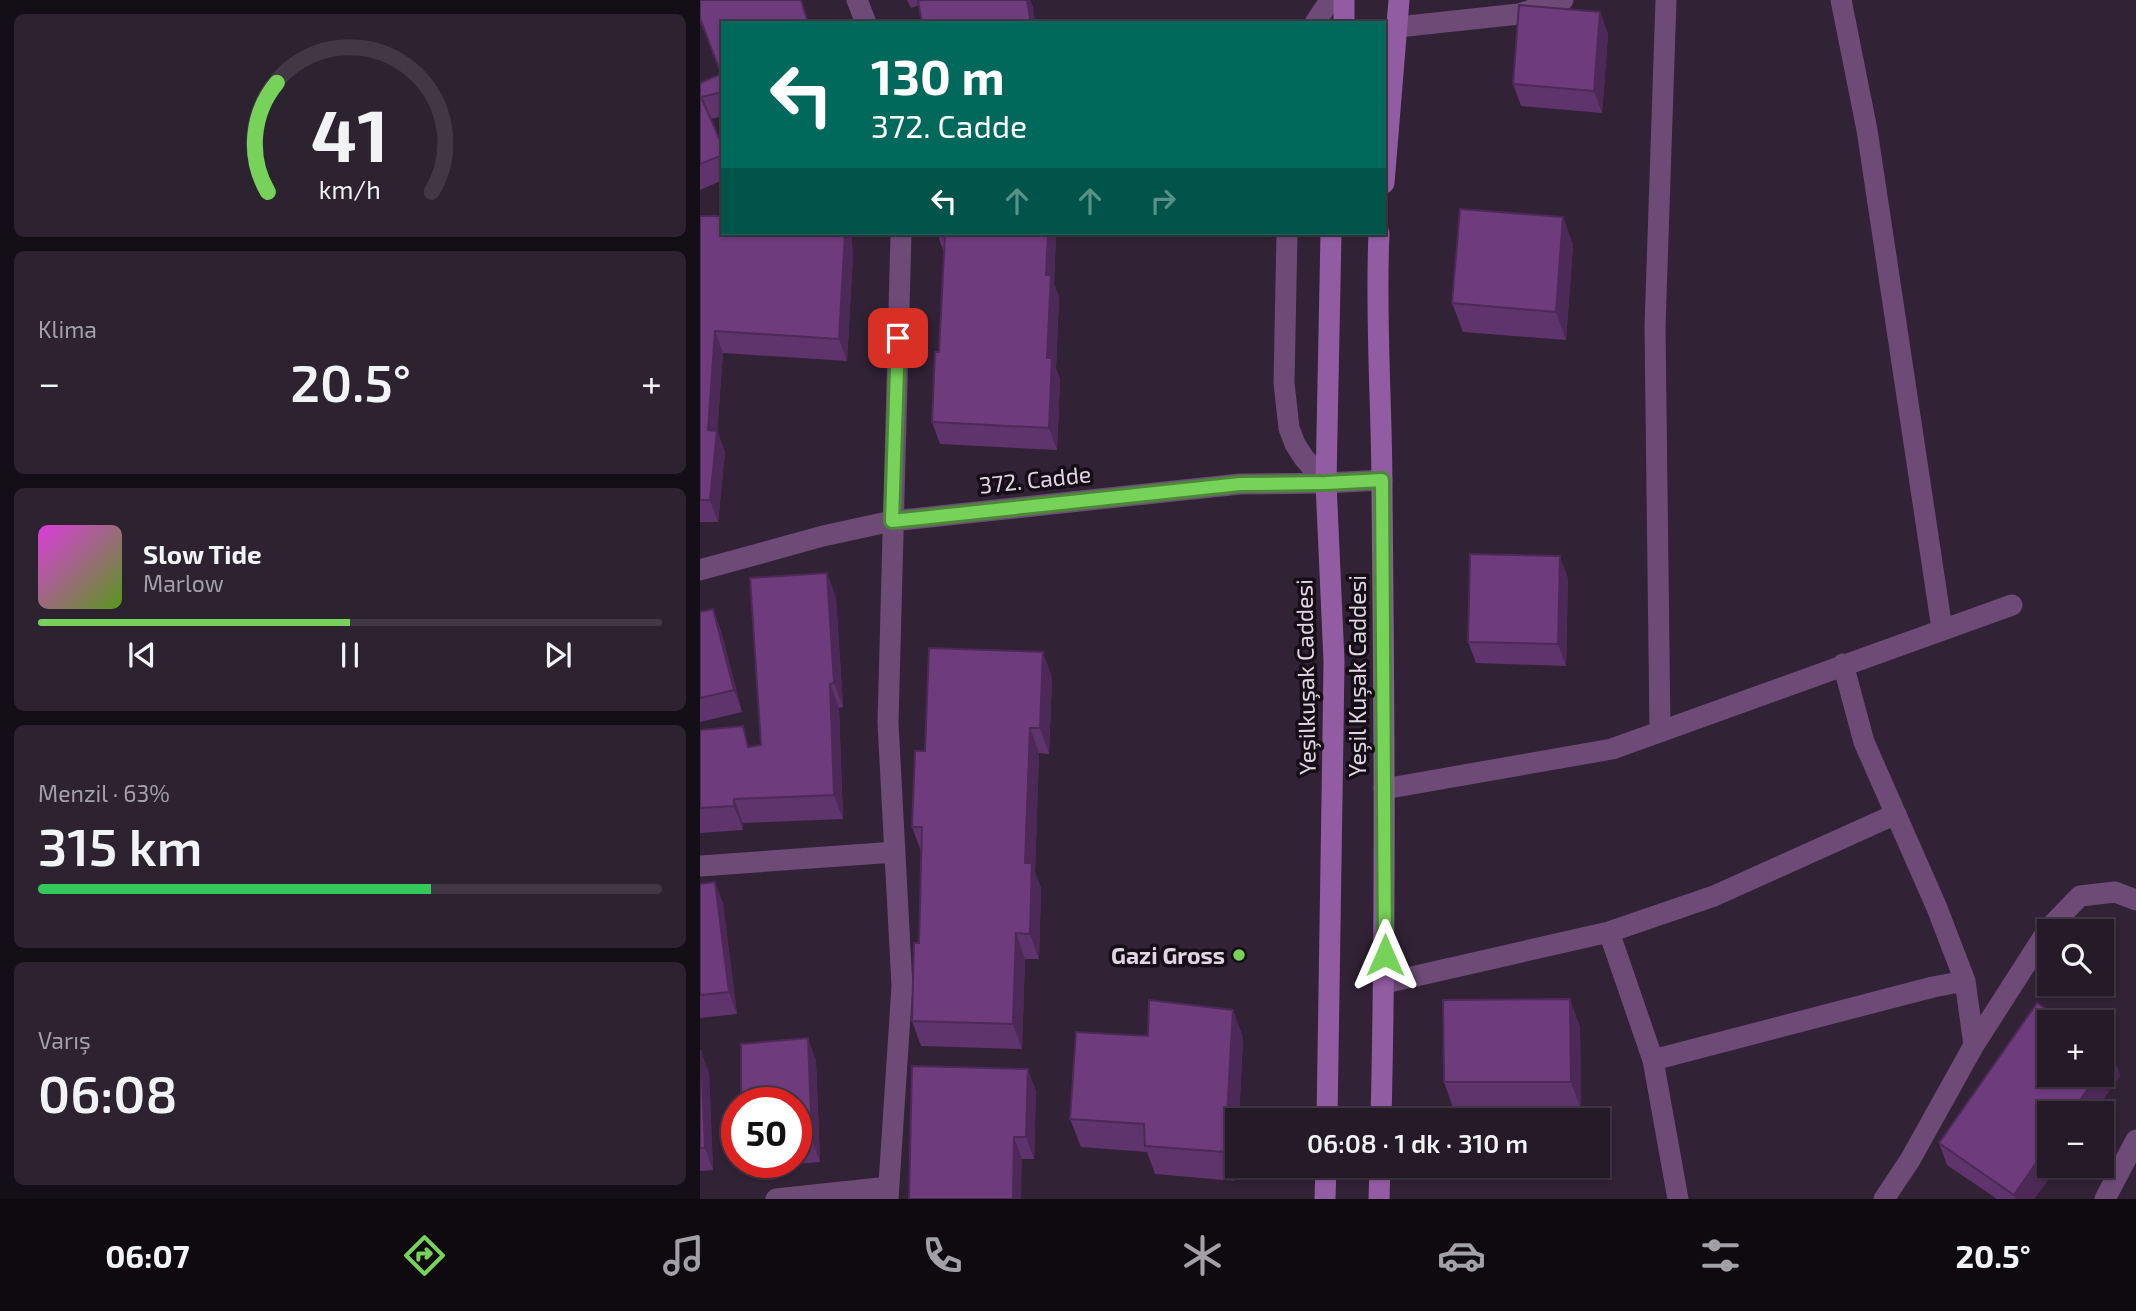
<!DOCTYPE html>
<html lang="tr">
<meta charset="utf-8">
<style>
body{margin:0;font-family:"Exo 2",sans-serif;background:#2d2330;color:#f1f3f6;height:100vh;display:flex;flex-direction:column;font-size:26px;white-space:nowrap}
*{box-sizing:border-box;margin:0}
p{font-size:23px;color:#a3a1a8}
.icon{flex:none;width:38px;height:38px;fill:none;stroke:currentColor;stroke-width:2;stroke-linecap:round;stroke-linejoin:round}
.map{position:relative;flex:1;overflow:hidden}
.sheet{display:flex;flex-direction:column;gap:14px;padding:14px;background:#140e16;width:700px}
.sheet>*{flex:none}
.banner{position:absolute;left:21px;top:21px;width:665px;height:214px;border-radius:0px;box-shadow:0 2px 5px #0004,0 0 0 2px #423845;background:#00695c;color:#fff;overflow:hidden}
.controls{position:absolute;left:1337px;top:919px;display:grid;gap:14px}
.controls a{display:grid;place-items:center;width:77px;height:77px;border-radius:0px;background:#251a28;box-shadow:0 2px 5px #0004,0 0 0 2px #423845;font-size:35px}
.speed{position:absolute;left:21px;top:1087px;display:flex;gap:14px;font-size:35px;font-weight:700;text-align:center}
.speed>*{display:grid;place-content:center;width:91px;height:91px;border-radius:50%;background:#251a28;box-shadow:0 2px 5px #0004,0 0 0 2px #423845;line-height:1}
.speed .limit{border:10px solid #d22;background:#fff;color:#111}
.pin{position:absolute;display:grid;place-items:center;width:60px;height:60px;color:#fff;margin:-30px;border-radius:14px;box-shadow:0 4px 10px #0006}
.me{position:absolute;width:77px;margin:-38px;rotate:0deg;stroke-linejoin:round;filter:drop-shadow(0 0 5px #0008)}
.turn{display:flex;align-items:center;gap:24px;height:147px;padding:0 35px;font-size:32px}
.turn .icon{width:91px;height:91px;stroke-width:2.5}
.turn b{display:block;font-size:49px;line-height:60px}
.lanes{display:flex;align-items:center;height:66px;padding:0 35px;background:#0003;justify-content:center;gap:35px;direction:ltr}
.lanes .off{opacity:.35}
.big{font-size:52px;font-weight:600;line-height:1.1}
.sheet .tile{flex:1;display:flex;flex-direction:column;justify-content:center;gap:10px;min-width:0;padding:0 24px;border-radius:10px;background:#2d2330}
.sheet .dial{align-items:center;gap:0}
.dial svg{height:182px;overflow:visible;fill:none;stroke:#423845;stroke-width:7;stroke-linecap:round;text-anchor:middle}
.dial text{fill:#f1f3f6;stroke:none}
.song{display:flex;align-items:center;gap:21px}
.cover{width:84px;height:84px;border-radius:10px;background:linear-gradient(135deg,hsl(300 70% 55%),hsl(90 70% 35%))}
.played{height:7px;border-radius:4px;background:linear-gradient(90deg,#77d259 50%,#423845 50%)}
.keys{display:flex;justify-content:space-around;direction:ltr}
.heat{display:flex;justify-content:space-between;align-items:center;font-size:38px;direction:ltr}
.charge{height:10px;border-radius:5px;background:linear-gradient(90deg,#34c759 63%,#423845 0)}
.trip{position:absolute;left:525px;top:1108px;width:385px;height:70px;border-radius:0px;background:#251a28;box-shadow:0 2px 5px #0004,0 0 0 2px #423845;font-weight:600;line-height:70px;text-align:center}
.menu{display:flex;height:112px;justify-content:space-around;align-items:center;background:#0f0a10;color:#a3a1a8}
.menu .icon{width:49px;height:49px}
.menu .selected{color:#77d259}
.menu b{font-size:32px;color:#f1f3f6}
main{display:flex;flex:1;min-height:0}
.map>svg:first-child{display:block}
</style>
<main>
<section class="sheet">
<div class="tile dial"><svg viewBox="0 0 100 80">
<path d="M14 69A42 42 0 1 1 86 69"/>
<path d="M14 69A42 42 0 0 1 18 21" stroke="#77d259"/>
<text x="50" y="56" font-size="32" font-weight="700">41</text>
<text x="50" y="72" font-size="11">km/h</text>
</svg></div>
<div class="tile"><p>Klima</p>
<div class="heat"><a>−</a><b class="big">20.5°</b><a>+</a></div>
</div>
<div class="tile">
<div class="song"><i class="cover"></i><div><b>Slow Tide</b><p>Marlow</p></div></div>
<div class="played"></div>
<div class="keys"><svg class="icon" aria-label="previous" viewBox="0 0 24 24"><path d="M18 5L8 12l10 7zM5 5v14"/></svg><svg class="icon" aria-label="pause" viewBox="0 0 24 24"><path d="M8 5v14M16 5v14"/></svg><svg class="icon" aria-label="next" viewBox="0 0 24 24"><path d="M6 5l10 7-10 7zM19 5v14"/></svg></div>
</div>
<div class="tile"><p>Menzil · 63%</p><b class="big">315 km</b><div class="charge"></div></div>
<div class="tile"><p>Varış</p><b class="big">06:08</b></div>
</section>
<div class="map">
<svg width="1436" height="1199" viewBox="0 0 1436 1199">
<rect width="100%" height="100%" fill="#312236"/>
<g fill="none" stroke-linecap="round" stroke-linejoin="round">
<path stroke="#6d4b76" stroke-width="21" d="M157,0l9,23
M1141,0l26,130 75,499
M615,23l15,-23
M698,27l121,-13 44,-14
M587,233l-3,150 5,45 6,16 9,14 22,25
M0,570l123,-34 69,-15 348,-37 86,-1 56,-3
M1143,664l21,78 73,166 28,73 9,64
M960,731l-5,-404 11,-327
M684,789l228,-40 400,-144
M0,866l195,-14
M909,932l44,128 25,139
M685,983l224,-51 105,-36 182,-82
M953,1060l280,-73 32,-6
M76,1199l113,-12
M188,1199l14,-213 -14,-263 13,-490
M1184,1199l26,-39 64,-115 75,-117 31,-32 35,-4 21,8
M1405,1199l31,-59"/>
<path stroke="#925ca2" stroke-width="21" d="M644,0v23
M684,183l15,-183
M679,233c-4,86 3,172 3,258 2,210 4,420 -1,629
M627,1120l6,-386 1,-73 -8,-178 5,-250
M625,1199l1,-33
M679,1199l1,-33"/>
</g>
<path fill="#5f336b" d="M0,0l23,23v93l-12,3 8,19 4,-1v43l-23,10v-107l21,-9 -9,-25 -12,-27z
M207,0h123l5,23h-113l-3,-18 -8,3z
M900,12l8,22 -6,79 -81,-7 -8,-22z
M0,216l23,17h128l2,21 -6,107 -124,-8 -6,78 8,21 -7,70h-18z
M863,217l10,29 -7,94 -103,-8 -11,-29z
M237,233h119l-2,51 5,13 -3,71 4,12 -3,70 -117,-6 -8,-22 7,-70 5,-99z
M868,578l-2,88 -90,-3 -8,-21z
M136,597l7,110 -4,1 4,111 -100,4v7l-43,3v-103l50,17 11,-2z
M13,609l8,22 21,81 -42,10v-110z
M352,677l-3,77 -10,-1 -4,119 6,16 -2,71h-14l-3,90 -101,-3 -9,-25 7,-78 2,-92 -9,-24 13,-76z
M15,882l8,22 14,110 -37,4v-134z
M870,999l10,29 1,82 -127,1 -10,-29z
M533,1010l10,28 -4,82h-2l-2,61 -80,-7 -8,-22 -66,-5 -11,-28 78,-83z
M0,1051l9,22 4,97 -13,1z
M1412,1054l8,22 -71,90h9l-24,33h-37l-50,-34 -8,-22z
M116,1060l4,102 -71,6 -3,-6h50v-60z
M336,1091l-2,68h-12l-113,40z"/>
<path fill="#4d2957" d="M327,0h3l3,6 2,17h-4z
M900,12l8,22 -6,79 -8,-22z
M863,217l10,29 -7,94 -10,-28z
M145,233h6l2,21 -6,107 -8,-22z
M348,233h8l-2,51 5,13 -3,71 4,12 -3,70 -8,-22 -3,-153z
M15,331l8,22 -6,83v-5l8,21 -7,70 -8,-22 -2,-70z
M860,556l8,22 -2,88 -8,-22z
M127,573l9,24 7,110 -9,-24z
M13,609l8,22 21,81 -8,-22z
M343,652l9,25 -3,77 -9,-26z
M130,684l9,24 4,111 -9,-24z
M330,728l9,25 -4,119 6,16 -2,71 -9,-25 -5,-71z
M34,799l9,24v7l-9,-24z
M15,882l8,22 14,110 -8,-22z
M316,933l9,26 -3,90 -9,-25z
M870,999l10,29 1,82 -10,-28z
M533,1010l10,28 -4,82h-2l-2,61 -10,-29z
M108,1038l8,22 4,102 -8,-22z
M1,1051l8,22 4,97 -8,-22z
M1412,1054l8,22 -26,37h-23l27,-39h4v-5z
M328,1069l8,22 -2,68 -8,-22z
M314,1137l8,22 -1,40h-8z
M1349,1144v22h9l-24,33h-18l-2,-4z"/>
<path fill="#6e3b7c" stroke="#4d2957" stroke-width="2" d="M0,0h101l7,23h-85v69l-22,5 18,41 4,-1v18l-23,9v-81l21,-9 -21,-56z
M222,0h105l4,23h-109l-4,-22z
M819,5l81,7 -6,79 -81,-7z
M760,209l103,8 -7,95 -104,-9z
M0,216h23v17h122l-6,106 -124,-8 -7,99 9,1 -7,69h-10z
M237,233h111l-2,42h5l-4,83h5l-3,70 -117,-6 3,-70h4l6,-117h-8z
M770,554l90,2 -2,88 -90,-2z
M127,573l7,110 -4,1 4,111 -100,4v7l-34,2v-78l43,-4 5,21 13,-2 -11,-167z
M13,609l21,81 -34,8v-86z
M229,648l114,4 -3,76h-10l-5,135h7l-2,71 -14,-1 -3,91 -101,-3 2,-78h5l3,-116h-10l3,-76h10z
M15,882l14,110 -29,3v-111z
M870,999l1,83h-127l-1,-82z
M449,1000l84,10 -8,142 -80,-6 -1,-22 -74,-5 6,-87 72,4z
M1337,1003l28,19h-16v52h49l-27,39h-22v31l-35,51 -75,-52z
M108,1038l4,102 -16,1v-39h-55v-58z
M1402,1047l10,7 -10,15z
M0,1051h1l4,97h-5z
M212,1066l116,3 -2,68h-12l-1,62h-104z"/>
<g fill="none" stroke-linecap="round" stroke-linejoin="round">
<defs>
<path id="route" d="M198,338l-6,183 348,-37 86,-1 56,-3 3,475"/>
</defs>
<use href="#route" stroke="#4d883a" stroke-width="18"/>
<use href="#route" stroke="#77d259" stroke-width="12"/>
</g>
<circle fill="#77d259" stroke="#150e17" stroke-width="2.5" cx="539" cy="955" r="7"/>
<g text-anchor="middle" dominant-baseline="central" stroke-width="7" stroke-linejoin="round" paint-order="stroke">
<g font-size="23" fill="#e0d6e3" stroke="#150e17">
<text transform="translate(335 479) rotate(-6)">372. Cadde</text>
<text transform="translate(657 676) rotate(-90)">Yeşil Kuşak Caddesi</text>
<text transform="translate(605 677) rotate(-91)">Yeşilkuşak Caddesi</text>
</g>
<g font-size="23" font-weight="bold" fill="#e0d6e3" stroke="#150e17" text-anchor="end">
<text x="525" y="955">Gazi Gross</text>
</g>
</g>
</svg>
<div class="controls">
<a><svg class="icon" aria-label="search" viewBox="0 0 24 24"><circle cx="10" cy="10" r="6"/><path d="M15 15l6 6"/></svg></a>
<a>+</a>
<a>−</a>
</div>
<div class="speed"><div class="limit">50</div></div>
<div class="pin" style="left:198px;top:338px;background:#d93025"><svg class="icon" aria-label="arrive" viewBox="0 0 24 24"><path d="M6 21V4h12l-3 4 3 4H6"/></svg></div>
<svg class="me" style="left:685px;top:955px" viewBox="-20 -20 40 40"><path d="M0-17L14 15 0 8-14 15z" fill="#77d259" stroke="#fff" stroke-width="4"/></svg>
<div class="trip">06:08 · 1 dk · 310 m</div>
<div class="banner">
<div class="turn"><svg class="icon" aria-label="left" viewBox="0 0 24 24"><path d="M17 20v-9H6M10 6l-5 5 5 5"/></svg><div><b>130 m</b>372. Cadde</div></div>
<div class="lanes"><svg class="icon" aria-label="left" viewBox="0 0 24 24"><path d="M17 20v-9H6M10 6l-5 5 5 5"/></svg><svg class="icon off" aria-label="ahead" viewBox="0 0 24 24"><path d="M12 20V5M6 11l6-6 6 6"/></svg><svg class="icon off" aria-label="ahead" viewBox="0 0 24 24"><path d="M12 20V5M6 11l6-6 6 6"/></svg><svg class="icon off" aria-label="right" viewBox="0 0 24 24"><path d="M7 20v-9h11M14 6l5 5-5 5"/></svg></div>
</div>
</div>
</main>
<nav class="menu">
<b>06:07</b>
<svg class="icon selected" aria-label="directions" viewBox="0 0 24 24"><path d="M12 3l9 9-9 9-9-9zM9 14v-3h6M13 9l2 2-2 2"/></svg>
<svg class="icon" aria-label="music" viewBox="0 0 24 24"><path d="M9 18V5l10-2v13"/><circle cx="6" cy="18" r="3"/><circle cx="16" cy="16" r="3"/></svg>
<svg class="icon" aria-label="phone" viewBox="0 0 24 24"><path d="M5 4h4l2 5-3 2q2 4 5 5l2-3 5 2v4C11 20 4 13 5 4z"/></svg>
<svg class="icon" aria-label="climate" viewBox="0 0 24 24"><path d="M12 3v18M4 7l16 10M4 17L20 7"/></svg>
<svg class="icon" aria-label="car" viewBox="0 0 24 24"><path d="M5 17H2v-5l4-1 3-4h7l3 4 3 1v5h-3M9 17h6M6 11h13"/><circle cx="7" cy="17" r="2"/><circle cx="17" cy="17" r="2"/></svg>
<svg class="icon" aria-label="filters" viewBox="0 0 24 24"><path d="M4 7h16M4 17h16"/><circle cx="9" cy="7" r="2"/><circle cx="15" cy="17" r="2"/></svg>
<b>20.5°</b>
</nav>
